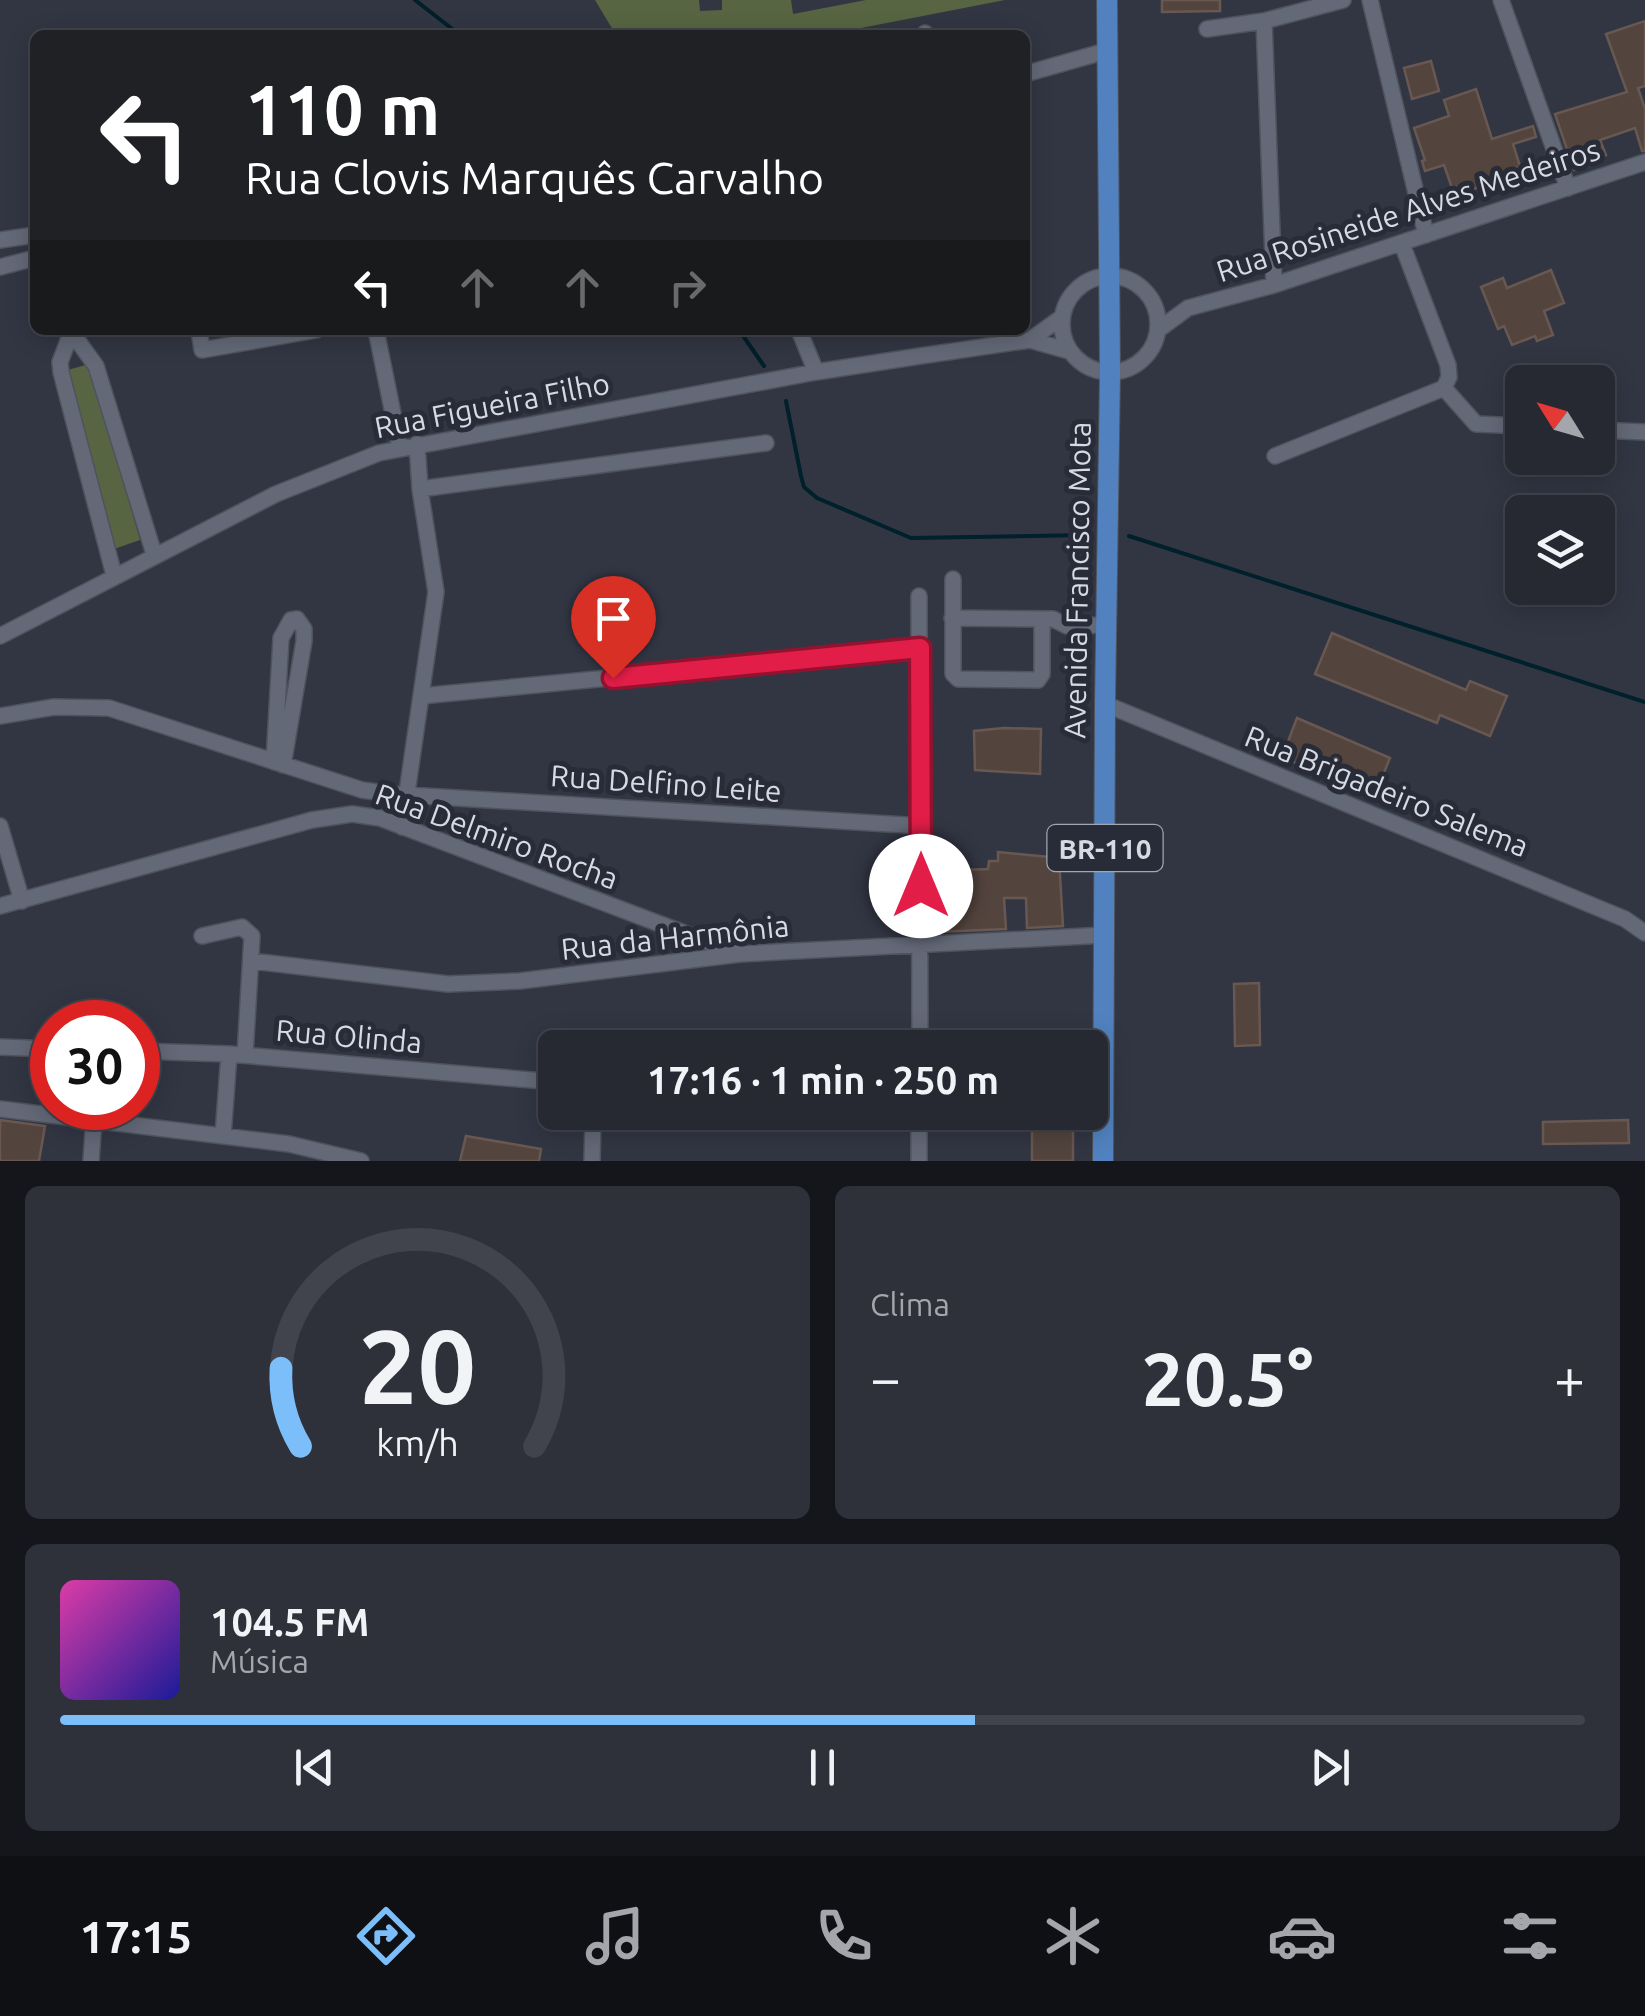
<!DOCTYPE html>
<html lang="pt">
<meta charset="utf-8">
<style>
body{margin:0;font-family:Ubuntu,sans-serif;background:#2e303a;color:#f1f3f6;height:100vh;display:flex;flex-direction:column;font-size:38px;white-space:nowrap}
*{box-sizing:border-box;margin:0}
p{font-size:32px;color:#a4a6ac}
.icon{flex:none;width:55px;height:55px;fill:none;stroke:currentColor;stroke-width:2;stroke-linecap:round;stroke-linejoin:round}
.map{position:relative;height:1161px;overflow:hidden}
.details{display:flex;flex-direction:column;gap:25px;padding:25px;background:#15161c;flex:1}
.details>*{flex:none}
.guide{position:absolute;left:30px;top:30px;width:1000px;height:305px;border-radius:15px;box-shadow:0 5px 25px #0003,0 0 0 2px #42444d;background:#202124;color:#fff;overflow:hidden}
.needle{width:65px;rotate:307deg}
.tools{position:absolute;left:1505px;top:365px;display:grid;gap:20px}
.tools a{display:grid;place-items:center;width:110px;height:110px;border-radius:15px;background:#262832;box-shadow:0 5px 25px #0003,0 0 0 2px #42444d;font-size:50px}
.speed{position:absolute;left:30px;top:1000px;display:flex;gap:20px;font-size:50px;font-weight:700;text-align:center}
.speed>*{display:grid;place-content:center;width:130px;height:130px;border-radius:50%;background:#262832;box-shadow:0 5px 25px #0003,0 0 0 2px #42444d;line-height:1}
.speed .limit{border:15px solid #d22;background:#fff;color:#111}
.pin{position:absolute;display:grid;place-items:center;width:85px;height:85px;color:#fff;margin:-102px -42px;border-radius:50% 50% 50% 0;rotate:-45deg;box-shadow:0 0 10px #0007}
.pin .icon{rotate:45deg}
.me{position:absolute;width:110px;margin:-55px;rotate:0deg;stroke-linejoin:round;filter:drop-shadow(0 0 8px #0008)}
.turn{display:flex;align-items:center;gap:35px;height:210px;padding:0 50px;font-size:45px}
.turn .icon{width:130px;height:130px;stroke-width:2.5}
.turn b{display:block;font-size:70px;line-height:85px}
.lanes{display:flex;align-items:center;height:95px;padding:0 50px;background:#0003;justify-content:center;gap:50px;direction:ltr}
.lanes .off{opacity:.35}
.big{font-size:75px;font-weight:700;line-height:1.1}
.details .card{flex:1;display:flex;flex-direction:column;justify-content:center;gap:15px;min-width:0;padding:0 35px;border-radius:15px;background:#2e303a}
.details .dial{align-items:center;gap:0}
.dial svg{height:260px;overflow:visible;fill:none;stroke:#42444d;stroke-width:7;stroke-linecap:round;text-anchor:middle}
.dial text{fill:#f1f3f6;stroke:none}
.song{display:flex;align-items:center;gap:30px}
.cover{width:120px;height:120px;border-radius:15px;background:linear-gradient(135deg,hsl(320 70% 55%),hsl(240 70% 35%))}
.played{height:10px;border-radius:5px;background:linear-gradient(90deg,#7cbef9 60%,#42444d 60%)}
.keys{display:flex;justify-content:space-around;direction:ltr}
.heat{display:flex;justify-content:space-between;align-items:center;font-size:55px;direction:ltr}
.details .tiles{flex:1;display:grid;gap:25px;grid-template-columns:1fr 1fr}
.card:last-child{grid-column:span 2}
.trip{position:absolute;left:538px;top:1030px;width:570px;height:100px;border-radius:15px;background:#262832;box-shadow:0 5px 25px #0003,0 0 0 2px #42444d;font-weight:700;line-height:100px;text-align:center}
.menu{display:flex;height:160px;justify-content:space-around;align-items:center;background:#0f1014;color:#a4a6ac}
.menu .icon{width:70px;height:70px}
.menu .current{color:#7cbef9}
.menu b{font-size:45px;color:#f1f3f6}
.map>svg:first-child{display:block}
</style>
<div class="map">
<svg width="1645" height="1161" viewBox="0 0 1645 1161">
<rect width="100%" height="100%" fill="#323643"/>
<path fill="#586542" d="M595,0h104l1,11 22,-1v-10h69l2,14 73,-14h139l-180,35h-209z
M89,364l51,176 -26,9 -53,-177z"/>
<g fill="none" stroke-linecap="round" stroke-linejoin="round">
<path stroke="#00202b" stroke-width="4" d="M415,0l45,35
M739,330l25,36
M786,401l15,75 3,11 13,11 94,40 178,-3
M1129,536l516,166"/>
</g>
<path fill="#53443e" stroke="#685851" stroke-width="2.5" d="M1162,0h58v11l-58,1z
M1645,21v65l-7,2 7,21v42h-3l-7,-23 -35,12 6,15 -12,5 1,4 -21,6 -19,-56 72,-22 -21,-58z
M1431,61l8,30 -27,8 -8,-31z
M1476,89l16,50 41,-13 3,11 -23,7 7,22 -4,2 2,5 -12,4 2,6 -24,9 -2,-6 -19,7 -3,-7 -8,2 -8,-23 -19,6 -3,-10 3,-1 -11,-32 35,-12 -5,-16z
M1551,270l13,33 -20,8 9,24 -16,6 -2,-5 -23,9 -8,-19 -6,3 -17,-42 22,-9 4,10z
M1332,633l134,57 4,-9 37,15 -17,40 -50,-21 -3,8 -122,-49z
M1297,718l93,40 -16,39 -92,-40z
M1004,728l37,1 -1,45 -65,-4 -1,-39z
M998,852l61,6 4,68 -36,2 -1,-30h-22l2,31 -68,3 -4,-61 54,-2 1,-8h9z
M1259,983l1,62 -25,1 -1,-62z
M0,1120l45,6 -6,35h-39z
M1628,1120l1,23 -86,1v-22z
M1032,1129h41v32h-41z
M466,1136l75,13 -2,12h-79z"/>
<g fill="none" stroke-linecap="round" stroke-linejoin="round">
<defs>
<path id="minor" d="M1370,0l56,235
M1501,0l67,188
M1264,21l10,264
M1207,29l57,-8 79,-21
M925,33v2
M1025,74l81,-23
M0,240l35,-5
M0,267l35,-9
M1062 324a48 48 0 1 1 96 0a48 48 0 1 1-96 0Z
M70,330l26,36 58,188
M199,330l3,20 114,-20
M376,330l24,118
M799,330l17,42
M1158,330l30,-22 86,-23 371,-123
M71,333l-11,29 1,10 53,203
M1030,340l32,-23
M1444,388l32,36 46,2
M1598,430l47,2
M1275,456l169,-68 5,-11 -1,-12 -46,-121
M420,489l346,-46
M953,579v95l5,5 80,1 4,-6v-55
M919,596l1,452
M952,618l101,1 14,7 39,-1
M0,636l276,-142 103,-41 437,-81 104,-16 110,-16 39,11
M421,696l499,-48
M1105,704l520,215 20,14
M0,716l54,-9 55,1 253,82 29,4 531,32
M274,762l7,-124 10,-18 6,-1 7,10v12l-21,124
M0,826l22,75
M402,827l34,-235 -16,-103 -3,-45
M0,906l312,-86 40,-6 28,4 354,134
M202,936l40,-9 10,9 -7,119
M252,961l196,23 72,-3 220,-27 366,-19
M0,1047l52,2
M138,1051l91,3 326,28
M0,1109l289,35 72,17
M589,1112l4,8 -1,41
M591,1115l37,-3
M223,1136l6,-82
M91,1161l3,-42
M919,1161v-49"/>
<path id="major" d="M1103,1161l2,-457 5,-331 -3,-373"/>
</defs>
<use href="#minor" stroke="#4e535d" stroke-width="18"/>
<use href="#major" stroke="#4e535d" stroke-width="22"/>
<use href="#minor" stroke="#646978" stroke-width="15"/>
<use href="#major" stroke="#5182bf" stroke-width="20"/>
</g>
<g fill="none" stroke-linecap="round" stroke-linejoin="round">
<defs>
<path id="route" d="M613,678l307,-30 1,238"/>
</defs>
<use href="#route" stroke="#92132f" stroke-width="25"/>
<use href="#route" stroke="#e11d48" stroke-width="18"/>
</g>
<g text-anchor="middle" dominant-baseline="central" stroke-width="10" stroke-linejoin="round" paint-order="stroke">
<rect fill="#282c38" stroke="#a2a6af" stroke-width="2.5" x="1047.5" y="825" width="115" height="46" rx="8"/>
<g font-size="28" font-weight="bold" fill="#d7dae2">
<text x="1105" y="848">BR-110</text>
</g>
<g font-size="30" fill="#d7dae2" stroke="#282c38">
<text transform="translate(1408 210) rotate(-18)">Rua Rosineide Alves Medeiros</text>
<text transform="translate(492 405) rotate(-11)">Rua Figueira Filho</text>
<text transform="translate(1077 580) rotate(-89)">Avenida Francisco Mota</text>
<text transform="translate(666 783) rotate(4)">Rua Delfino Leite</text>
<text transform="translate(1387 791) rotate(22)">Rua Brigadeiro Salema</text>
<text transform="translate(497 836) rotate(20)">Rua Delmiro Rocha</text>
<text transform="translate(675 937) rotate(-6)">Rua da Harmônia</text>
<text transform="translate(349 1036) rotate(5)">Rua Olinda</text>
</g>
</g>
</svg>
<div class="tools">
<a><svg class="needle" viewBox="-14 -14 28 28"><path d="M0-13l5 13h-10z" fill="#e53935"/><path d="M0 13l5-13h-10z" fill="#a4a6ac"/></svg></a>
<a><svg class="icon" aria-label="layers" viewBox="0 0 24 24"><path d="M12 4l9 5-9 5-9-5zM3 14l9 5 9-5"/></svg></a>
</div>
<div class="speed"><div class="limit">30</div></div>
<div class="pin" style="left:613px;top:678px;background:#d93025"><svg class="icon" aria-label="arrive" viewBox="0 0 24 24"><path d="M6 21V4h12l-3 4 3 4H6"/></svg></div>
<svg class="me" style="left:921px;top:886px" viewBox="-20 -20 40 40"><circle r="19" fill="#fff"/><path d="M0-13L10 11 0 6-10 11z" fill="#e11d48"/></svg>
<div class="trip">17:16 · 1 min · 250 m</div>
<div class="guide">
<div class="turn"><svg class="icon" aria-label="left" viewBox="0 0 24 24"><path d="M17 20v-9H6M10 6l-5 5 5 5"/></svg><div><b>110 m</b>Rua Clovis Marquês Carvalho</div></div>
<div class="lanes"><svg class="icon" aria-label="left" viewBox="0 0 24 24"><path d="M17 20v-9H6M10 6l-5 5 5 5"/></svg><svg class="icon off" aria-label="ahead" viewBox="0 0 24 24"><path d="M12 20V5M6 11l6-6 6 6"/></svg><svg class="icon off" aria-label="ahead" viewBox="0 0 24 24"><path d="M12 20V5M6 11l6-6 6 6"/></svg><svg class="icon off" aria-label="right" viewBox="0 0 24 24"><path d="M7 20v-9h11M14 6l5 5-5 5"/></svg></div>
</div>
</div>
<section class="details">
<div class="tiles">
<div class="card dial"><svg viewBox="0 0 100 80">
<path d="M14 69A42 42 0 1 1 86 69"/>
<path d="M14 69A42 42 0 0 1 8 45" stroke="#7cbef9"/>
<text x="50" y="56" font-size="32" font-weight="700">20</text>
<text x="50" y="72" font-size="11">km/h</text>
</svg></div>
<div class="card"><p>Clima</p>
<div class="heat"><a>−</a><b class="big">20.5°</b><a>+</a></div>
</div>
<div class="card">
<div class="song"><i class="cover"></i><div><b>104.5 FM</b><p>Música</p></div></div>
<div class="played"></div>
<div class="keys"><svg class="icon" aria-label="previous" viewBox="0 0 24 24"><path d="M18 5L8 12l10 7zM5 5v14"/></svg><svg class="icon" aria-label="pause" viewBox="0 0 24 24"><path d="M8 5v14M16 5v14"/></svg><svg class="icon" aria-label="next" viewBox="0 0 24 24"><path d="M6 5l10 7-10 7zM19 5v14"/></svg></div>
</div>
</div>
</section>
<nav class="menu">
<b>17:15</b>
<svg class="icon current" aria-label="directions" viewBox="0 0 24 24"><path d="M12 3l9 9-9 9-9-9zM9 14v-3h6M13 9l2 2-2 2"/></svg>
<svg class="icon" aria-label="music" viewBox="0 0 24 24"><path d="M9 18V5l10-2v13"/><circle cx="6" cy="18" r="3"/><circle cx="16" cy="16" r="3"/></svg>
<svg class="icon" aria-label="phone" viewBox="0 0 24 24"><path d="M5 4h4l2 5-3 2q2 4 5 5l2-3 5 2v4C11 20 4 13 5 4z"/></svg>
<svg class="icon" aria-label="climate" viewBox="0 0 24 24"><path d="M12 3v18M4 7l16 10M4 17L20 7"/></svg>
<svg class="icon" aria-label="car" viewBox="0 0 24 24"><path d="M5 17H2v-5l4-1 3-4h7l3 4 3 1v5h-3M9 17h6M6 11h13"/><circle cx="7" cy="17" r="2"/><circle cx="17" cy="17" r="2"/></svg>
<svg class="icon" aria-label="filters" viewBox="0 0 24 24"><path d="M4 7h16M4 17h16"/><circle cx="9" cy="7" r="2"/><circle cx="15" cy="17" r="2"/></svg>
</nav>
